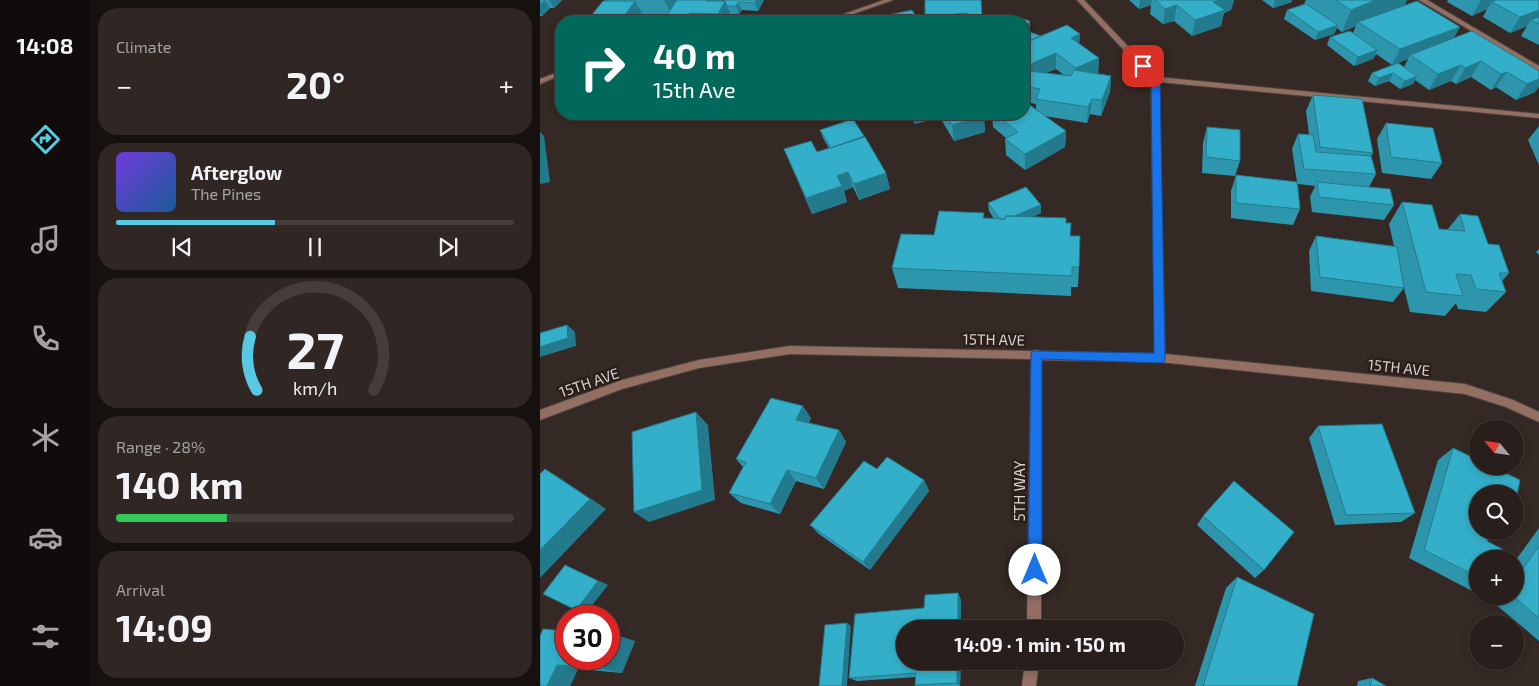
<!DOCTYPE html>
<meta charset="utf-8">
<style>
body{margin:0;font-family:"Exo 2",sans-serif;background:#302725;color:#f1f3f6;height:100vh;display:flex;flex-direction:column;font-size:19px;white-space:nowrap}
*{box-sizing:border-box;margin:0}
p{font-size:16px;color:#a5a2a3}
.icon{flex:none;width:28px;height:28px;fill:none;stroke:currentColor;stroke-width:2;stroke-linecap:round;stroke-linejoin:round}
.map{position:relative;flex:1;overflow:hidden}
.drawer{display:flex;flex-direction:column;gap:8px;padding:8px;background:#16110f;width:450px}
.drawer>*{flex:none}
.top-card{position:absolute;left:15px;top:15px;width:475px;height:105px;border-radius:20px;box-shadow:0 2px 8px #0003,0 0 0 1px #443d3b;background:#00695c;color:#fff;overflow:hidden}
.needle{width:32px;rotate:299deg}
.tools{position:absolute;left:929px;top:420px;display:grid;gap:10px}
.tools a{display:grid;place-items:center;width:55px;height:55px;border-radius:50%;background:#281f1c;box-shadow:0 2px 8px #0003,0 0 0 1px #443d3b;font-size:25px}
.speed{position:absolute;left:15px;top:605px;display:flex;gap:10px;font-size:25px;font-weight:700;text-align:center}
.speed>*{display:grid;place-content:center;width:65px;height:65px;border-radius:50%;background:#281f1c;box-shadow:0 2px 8px #0003,0 0 0 1px #443d3b;line-height:1}
.speed .limit{border:8px solid #d22;background:#fff;color:#111}
.pin{position:absolute;display:grid;place-items:center;width:42px;height:42px;color:#fff;margin:-21px;border-radius:10px;box-shadow:0 2px 8px #0006}
.me{position:absolute;width:55px;margin:-28px;rotate:0deg;stroke-linejoin:round;filter:drop-shadow(0 0 4px #0008)}
.turn{display:flex;align-items:center;gap:18px;height:105px;padding:0 15px;font-size:22px}
.turn .icon{width:65px;height:65px;stroke-width:2.5}
.turn b{display:block;font-size:35px;line-height:42px}
.big{font-size:38px;font-weight:700;line-height:1.1}
.drawer .card{flex:1;display:flex;flex-direction:column;justify-content:center;gap:8px;min-width:0;padding:0 18px;border-radius:20px;background:#302725}
.drawer .dial{align-items:center;gap:0}
.dial svg{height:130px;overflow:visible;fill:none;stroke:#443d3b;stroke-width:7;stroke-linecap:round;text-anchor:middle}
.dial text{fill:#f1f3f6;stroke:none}
.song{display:flex;align-items:center;gap:15px}
.cover{width:60px;height:60px;border-radius:8px;background:linear-gradient(135deg,hsl(260 70% 55%),hsl(210 70% 35%))}
.played{height:5px;border-radius:2px;background:linear-gradient(90deg,#58c9e3 40%,#443d3b 40%)}
.keys{display:flex;justify-content:space-around;direction:ltr}
.heat{display:flex;justify-content:space-between;align-items:center;font-size:28px;direction:ltr}
.charge{height:8px;border-radius:4px;background:linear-gradient(90deg,#34c759 28%,#443d3b 0)}
.trip{position:absolute;left:356px;top:620px;width:288px;height:50px;border-radius:25px;background:#281f1c;box-shadow:0 2px 8px #0003,0 0 0 1px #443d3b;font-weight:700;line-height:50px;text-align:center}
main{display:flex;flex:1;min-height:0}
.menu{display:flex;flex-direction:column;width:90px;justify-content:space-around;align-items:center;background:#100c0b;color:#a5a2a3}
.menu .icon{width:35px;height:35px}
.menu .on{color:#58c9e3}
.menu b{font-size:22px;color:#f1f3f6}
.map>svg:first-child{display:block}
</style>
<main>
<nav class="menu">
<b>14:08</b>
<svg class="icon on" aria-label="directions" viewBox="0 0 24 24"><path d="M12 3l9 9-9 9-9-9zM9 14v-3h6M13 9l2 2-2 2"/></svg>
<svg class="icon" aria-label="music" viewBox="0 0 24 24"><path d="M9 18V5l10-2v13"/><circle cx="6" cy="18" r="3"/><circle cx="16" cy="16" r="3"/></svg>
<svg class="icon" aria-label="phone" viewBox="0 0 24 24"><path d="M5 4h4l2 5-3 2q2 4 5 5l2-3 5 2v4C11 20 4 13 5 4z"/></svg>
<svg class="icon" aria-label="climate" viewBox="0 0 24 24"><path d="M12 3v18M4 7l16 10M4 17L20 7"/></svg>
<svg class="icon" aria-label="car" viewBox="0 0 24 24"><path d="M5 17H2v-5l4-1 3-4h7l3 4 3 1v5h-3M9 17h6M6 11h13"/><circle cx="7" cy="17" r="2"/><circle cx="17" cy="17" r="2"/></svg>
<svg class="icon" aria-label="filters" viewBox="0 0 24 24"><path d="M4 7h16M4 17h16"/><circle cx="9" cy="7" r="2"/><circle cx="15" cy="17" r="2"/></svg>
</nav>
<section class="drawer">
<div class="card"><p>Climate</p>
<div class="heat"><a>−</a><b class="big">20°</b><a>+</a></div>
</div>
<div class="card">
<div class="song"><i class="cover"></i><div><b>Afterglow</b><p>The Pines</p></div></div>
<div class="played"></div>
<div class="keys"><svg class="icon" aria-label="previous" viewBox="0 0 24 24"><path d="M18 5L8 12l10 7zM5 5v14"/></svg><svg class="icon" aria-label="pause" viewBox="0 0 24 24"><path d="M8 5v14M16 5v14"/></svg><svg class="icon" aria-label="next" viewBox="0 0 24 24"><path d="M6 5l10 7-10 7zM19 5v14"/></svg></div>
</div>
<div class="card dial"><svg viewBox="0 0 100 80">
<path d="M14 69A42 42 0 1 1 86 69"/>
<path d="M14 69A42 42 0 0 1 10 36" stroke="#58c9e3"/>
<text x="50" y="56" font-size="32" font-weight="700">27</text>
<text x="50" y="72" font-size="11">km/h</text>
</svg></div>
<div class="card"><p>Range · 28%</p><b class="big">140 km</b><div class="charge"></div></div>
<div class="card"><p>Arrival</p><b class="big">14:09</b></div>
</section>
<div class="map">
<svg width="999" height="686" viewBox="0 0 999 686">
<rect width="100%" height="100%" fill="#352925"/>
<g fill="none" stroke-linecap="round" stroke-linejoin="round">
<defs>
<path id="minor" d="M344,0h9l-60,21h-9z
M537,0h7l73,77 382,37v4l-380,-36 6,272 300,30 48,16 26,12v10l-33,-15 -41,-13 -305,-32 -119,-2v269h-14l4,-270 -241,-5 -91,14 -77,21 -82,31v-10l82,-30 77,-20 91,-14 242,5 4,-1 4,1 115,3 -4,-275z
M879,0h8l112,66v5z
M21,71v4l-21,9v-5z
M485,661h14l-3,25h-14z"/>
</defs>
<use href="#minor" stroke="#4f4440" stroke-width="2"/>
<use href="#minor" fill="#936f62" fill-rule="evenodd"/>
</g>
<path fill="#2d96ad" fill-rule="evenodd" d="M0,0h22l-8,8h-4l-8,8h-2z
M65,0h116l1,1h2v-1h40l-6,11 -16,-1 -3,4h-9l2,3 -3,4h-66l4,-7h-25l2,3 -3,4h-54l18,-20z
M441,0l1,21h-57v-2z
M589,0h105l-3,10 -7,3 -3,13 -29,10 -18,-15 -11,3 -13,-10 1,-9 -12,4z
M722,0h30v2l-19,6z
M766,0h101l-3,6 56,21 -7,12 19,-8 63,61 -19,8 -20,-13 -5,3 -20,-13 -15,7 -5,-3 -22,9 -14,-10 -2,4 -13,5 -11,-8 -14,5 -7,-5 4,-8 20,-8 -16,-11 -3,5 -19,7 -27,-21 3,-8 23,-4 3,-7 -14,6 -5,-4 -3,6 -19,6 -31,-21 3,-9 17,-6zM868,59l-4,8 -6,-4z
M908,0h91v45l-18,-9 6,-10 -17,7 -27,-16 4,-8 -15,7 -25,-14z
M484,21h6v9l-2,2 13,4 39,8 19,14 -1,16 13,2 -1,16 -9,24 -11,-2 -3,9 -42,-7 21,15 -1,16 -40,23 -19,-15 -1,-16 1,-1 -13,-11 -1,-13h32zM516,69l8,6 -18,-2zM485,102l11,2v6z
M773,95l60,58 -2,3 5,18 -7,13 25,18 -10,15 -72,-8 -2,-15 5,-11 -17,-2 2,25 -7,16 -62,-7v-27l5,-16 61,7 -5,-33 6,-15h11l-3,-23z
M369,114h28v4l-22,6z
M398,114h44l2,2 1,16 -31,9z
M846,123l56,40 -11,16 -49,-6 -5,-34z
M999,126v39l-11,-25z
M667,127l33,34 -5,15 -33,-3 1,-30z
M280,130l44,6 22,37 4,16 -31,11 -6,-13 -9,4 3,11 -35,12 -28,-65 33,3 12,-4 -6,-10z
M862,202l37,27h9l12,-15 28,30 21,29 -7,8 4,11 -20,20 -28,-3 -2,-6 -11,13 -35,-4 -6,-24 -11,14 -82,-11 -2,-40 7,-15 78,10 -5,-22z
M448,203l53,10 -9,4 34,6 13,44 -1,20h-7v9l-173,-8 -6,-20 42,-33 51,-17 9,1 -5,-8z
M999,249v6l-3,-3z
M271,418l-2,5 30,7 7,12 -22,47 -28,-8 -16,33 -39,-11 -12,-10 14,-26 -7,-8z
M778,426l97,87 -14,9 -66,3 -26,-87z
M913,448l25,46v99h-2l-67,-35 29,-98z
M337,469l47,11 5,11 -59,79 -51,-36 -9,-9z
M663,516l61,54 -9,8 -58,-53z
M999,528v113l-51,-43 2,-2h25v-35z
M697,577l60,109h-102l31,-98z
M418,593l3,7v29h-56l56,32 -1,25h-44l-1,-1 1,-8 -59,4 -8,-3 75,-70z
M0,636l95,5 -13,32 -44,-4 -8,17h-30z
M832,678l14,8h-29l1,-5z"/>
<path fill="#247a8d" d="M5,0l5,8 -8,8 -2,-4v-7z
M9,0h13l-8,8z
M124,0h16l-9,14z
M167,0h14l1,2 -16,-1z
M216,0h8l-6,11 -3,-8z
M600,0h12l-1,5 -12,4z
M679,0h15l-3,10 -7,3 -3,13 -29,10 3,-16 18,-18z
M735,0h17v2l-19,6z
M836,0h31l-3,7 -46,15 -2,4 -14,6 9,-22z
M941,0h28l-17,2 -5,7 -15,7z
M95,1l9,16 -3,4h-17l-1,-3z
M185,1l7,16 -3,4h-8l-3,-7z
M198,2l4,8 -3,4 -3,-8z
M637,5l-3,16 -11,3 2,-15z
M999,10v11l-8,-1 -4,6 -17,7 10,-16z
M150,13l4,8h-9z
M490,21v9l-6,6v-9z
M798,25l-4,9 -19,6 3,-8z
M920,27l-9,16 -41,12 -2,4 -16,6 8,-16z
M540,34l-1,16 -8,-12z
M837,50l-4,9 -19,7 4,-9z
M516,53v16l-31,13 -1,-15z
M559,58l-1,16 -23,10 1,-16z
M941,61l-10,16 -15,7 9,-16z
M921,65l-10,16 -22,9 9,-16z
M967,72l-11,15 -5,3 10,-16z
M853,73l-4,8 -14,5 4,-8z
M571,76l-1,16 -9,24 1,-16z
M877,76l-4,8 -13,5 5,-8z
M999,79v8l-4,5 -19,8 11,-16z
M552,99l-2,15 -3,9 1,-16z
M381,114h16v4l-22,6 -2,-8z
M444,116l1,16 -31,9 -2,-16z
M526,131l-1,16 -40,23v-16z
M0,132l4,4 6,46 -10,2z
M308,172l5,15 -9,4 3,11 -35,12 -6,-16 31,-22z
M346,173l4,16 -31,11 -5,-16z
M501,205v8l-39,16v-8z
M27,325l8,7 1,14 -36,11v-10z
M263,406l8,12 -7,14 -8,-12z
M156,412l12,13 7,75 -66,22 -15,-10z
M299,430l7,12 -22,47 -8,-11z
M5,469l18,11 43,29 -66,69v-28z
M247,470l9,11 -16,33 -10,-10z
M384,480l5,11 -59,79 -7,-8z
M25,565l43,20 -22,28 -10,-3z
M418,593l3,7v29h-3z
M307,623l4,3 -4,60h-5z
M77,635l18,6 -13,32 -19,-4 4,-10h2v-3z
M417,661h4l-1,25 -3,-3z
M17,665l21,4 -8,17h-23z"/>
<path fill="#34afc9" stroke="#247a8d" d="M0,0h5l-5,5z
M137,0h30l-1,1h19l-7,13 -28,-1 -5,8h-22z
M184,0h32l-1,3 -17,-1 -2,4h-9l-2,-5h-1z
M385,0h56l1,18h-15v-5l-12,1v7h-23v-2h-7z
M615,0h64l-6,2 12,8 -30,10 -18,-15 -12,4z
M795,0h41l-25,10z
M956,0h43v10l-19,7 -28,-15z
M63,1h32l-12,17 5,1 -2,2h-39z
M877,1l43,26 -60,22 -42,-27z
M766,4l32,21 -20,7 -31,-22z
M372,10l7,11h-32l-3,-5z
M473,16l17,5 -6,6v-6h-17z
M999,17v7l-8,-4z
M527,25l13,9 -9,4 28,20 -23,10 -20,-15 -32,14v-24z
M487,31l14,5 -17,7v-9z
M810,31l27,19 -19,7 -28,-20z
M932,31l67,40v8l-12,5 -20,-12 -6,2 -20,-13 -16,7 -4,-3 -23,9 -28,-19z
M858,63l19,13 -12,5 -12,-8 -14,5 -7,-5z
M534,70l37,6 -9,24 -10,-1 -4,8 -52,-8 4,-10 -16,-3v-4l5,-11 42,5z
M773,95l49,4 11,54 -53,-6z
M484,101l42,30 -41,23 -20,-15 13,-7 -23,-18h29z
M372,114h9l-8,2z
M405,114h37l2,2 -32,9z
M313,119l11,17 -33,12 -11,-18z
M846,123l47,5 9,35 -51,-6z
M667,127l33,3v31l-34,-4z
M758,134l15,1 3,17 55,4 5,18 -72,-5z
M325,137l21,36 -32,11 -6,-12 -11,4 5,10 -36,12 -22,-49 27,-8 6,11z
M696,175l61,7 3,27 -64,-6z
M777,182l73,7 4,16 -75,-8z
M486,187l15,18 -27,11h-8l-1,3h-5l-12,-16z
M862,202l30,3 7,24 26,2 -5,-17 18,2 10,28 11,1 10,28h-10l7,19 -30,-3 -5,-14 -15,-1 7,22 -37,-4z
M399,211l45,2 -1,5 22,1 1,-3 60,2v5h5l-1,13h10l-1,31h-7v9l-180,-8 9,-34 33,1z
M776,236l81,11 7,41 -84,-11z
M27,325l1,13 -28,9v-14z
M231,398l32,8 -7,14 43,10 -23,48 -29,-8 -17,34 -41,-11 17,-31 -10,-3z
M156,412l6,78 -68,22 -2,-80z
M842,424l33,89 -69,2 -28,-89z
M913,448l25,12v6h13l29,14 -5,25v-11h-37v37h11l-2,10 15,8 -2,10h-22v18l-54,-27z
M347,457l37,23 -61,82 -53,-37 54,-64 13,8z
M5,469l45,30 -50,51v-76z
M694,481l60,51 -30,38 -61,-54z
M999,546v72l-26,-22h2v-16z
M25,565l33,16 -22,29 -33,-16z
M697,577l77,37 -17,72h-94z
M418,593v36h-53v32h52v22l-42,2 1,-12 -67,5 6,-64 69,-6 1,-13z
M307,623l-5,63h-23l6,-61z
M3,629l23,2v28h41l-4,10 -46,-4 -10,21h-7v-50z
M69,635h8l-8,21z
M832,678l14,8h-16z"/>
<path fill="#1a73e8" stroke="#114b97" d="M603,63l17,16 5,279 -1,4 -4,1 -118,-4v211l-2,5 -5,2 -5,-2 -2,-5 3,-216 1,-3 122,2 -3,-274 -12,-13z"/>
<g text-anchor="middle" dominant-baseline="central" stroke-width="5" stroke-linejoin="round" paint-order="stroke">
<g font-size="15" fill="#dad2cf" stroke="#2b1f1b">
<text transform="translate(454 339) rotate(1)">15TH AVE</text>
<text transform="translate(859 367) rotate(6)">15TH AVE</text>
<text transform="translate(49 382) rotate(-19)">15TH AVE</text>
<text transform="translate(479 491) rotate(-90)">5TH WAY</text>
</g>
</g>
</svg>
<div class="tools">
<a><svg class="needle" viewBox="-14 -14 28 28"><path d="M0-13l5 13h-10z" fill="#e53935"/><path d="M0 13l5-13h-10z" fill="#a5a2a3"/></svg></a>
<a><svg class="icon" aria-label="search" viewBox="0 0 24 24"><circle cx="10" cy="10" r="6"/><path d="M15 15l6 6"/></svg></a>
<a>+</a>
<a>−</a>
</div>
<div class="speed"><div class="limit">30</div></div>
<div class="pin" style="left:603px;top:66px;background:#d93025"><svg class="icon" aria-label="arrive" viewBox="0 0 24 24"><path d="M6 21V4h12l-3 4 3 4H6"/></svg></div>
<svg class="me" style="left:495px;top:570px" viewBox="-20 -20 40 40"><circle r="19" fill="#fff"/><path d="M0-13L10 11 0 6-10 11z" fill="#1a73e8"/></svg>
<div class="trip">14:09 · 1 min · 150 m</div>
<div class="top-card">
<div class="turn"><svg class="icon" aria-label="right" viewBox="0 0 24 24"><path d="M7 20v-9h11M14 6l5 5-5 5"/></svg><div><b>40 m</b>15th Ave</div></div>
</div>
</div>
</main>
